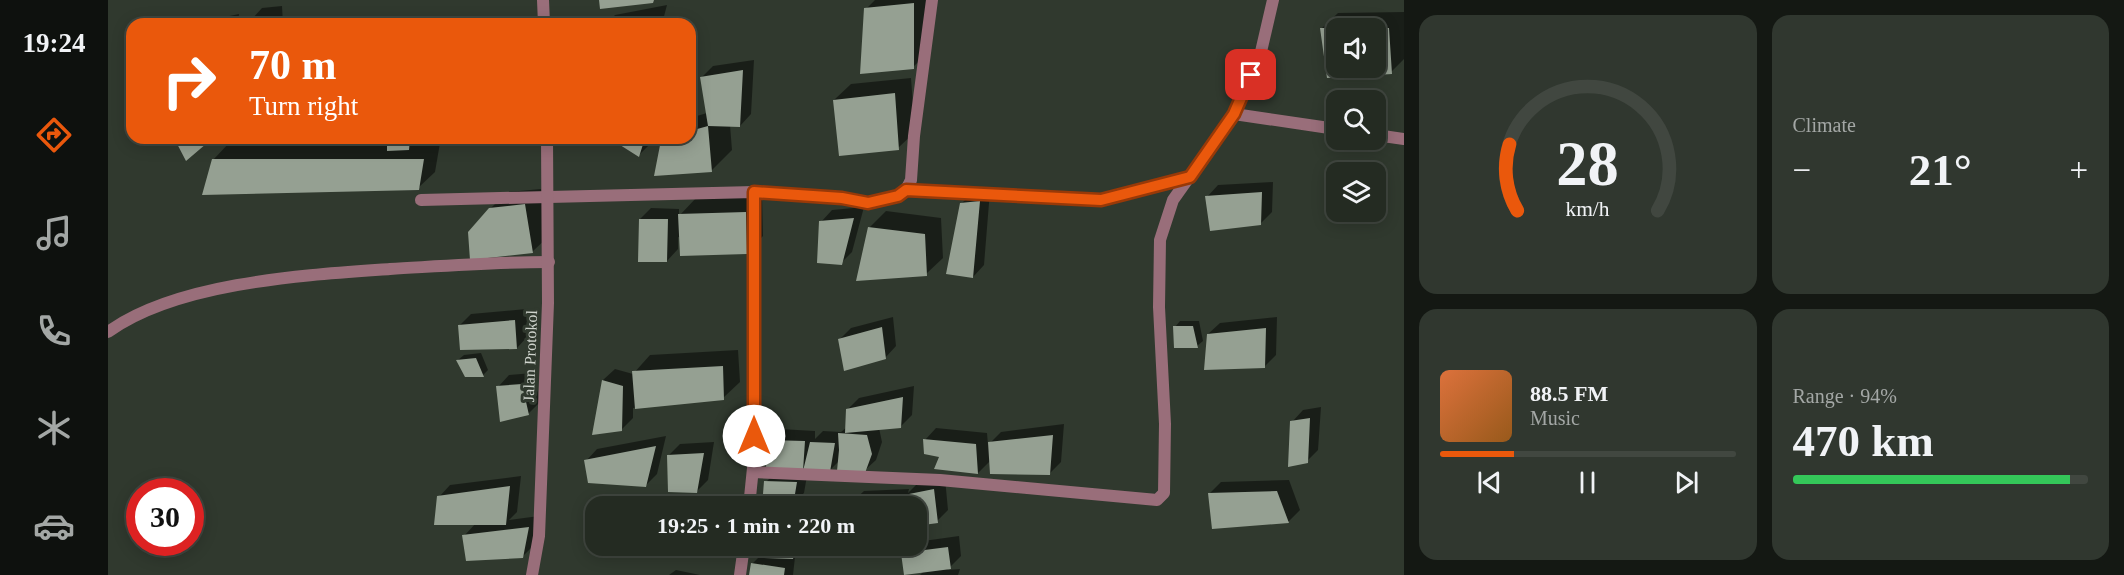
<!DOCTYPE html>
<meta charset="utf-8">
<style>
body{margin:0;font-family:"Times New Roman",serif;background:#30372f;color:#f1f3f6;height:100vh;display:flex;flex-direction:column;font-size:22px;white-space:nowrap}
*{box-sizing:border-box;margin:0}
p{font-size:20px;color:#a3a7a5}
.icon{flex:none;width:33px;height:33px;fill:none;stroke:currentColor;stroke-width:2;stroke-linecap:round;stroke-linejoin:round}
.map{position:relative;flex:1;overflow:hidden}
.side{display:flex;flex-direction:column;gap:15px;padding:15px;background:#141813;width:720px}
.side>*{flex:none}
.hud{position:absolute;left:18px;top:18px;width:570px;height:126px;border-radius:18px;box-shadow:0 3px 15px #0003,0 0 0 2px #414740;background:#ea580c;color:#fff;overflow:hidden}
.tools{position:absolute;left:1218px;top:18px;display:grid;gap:12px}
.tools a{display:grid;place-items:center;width:60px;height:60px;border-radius:12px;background:#242b22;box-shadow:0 3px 15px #0003,0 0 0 2px #414740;font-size:30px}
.speed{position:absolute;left:18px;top:478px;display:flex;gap:12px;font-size:30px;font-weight:700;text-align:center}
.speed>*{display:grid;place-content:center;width:78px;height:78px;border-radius:50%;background:#242b22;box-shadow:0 3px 15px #0003,0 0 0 2px #414740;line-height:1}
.speed .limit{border:9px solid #d22;background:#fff;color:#111}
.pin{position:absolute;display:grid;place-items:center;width:51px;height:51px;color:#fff;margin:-26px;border-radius:12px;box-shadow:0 3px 9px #0006}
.me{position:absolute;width:66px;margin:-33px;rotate:0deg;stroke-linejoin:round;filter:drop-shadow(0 0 4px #0008)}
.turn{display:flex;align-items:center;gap:21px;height:126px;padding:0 24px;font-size:27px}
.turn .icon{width:78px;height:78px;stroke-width:2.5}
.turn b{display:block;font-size:42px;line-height:51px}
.big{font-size:45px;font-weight:600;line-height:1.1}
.side .widget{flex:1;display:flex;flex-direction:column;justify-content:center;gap:9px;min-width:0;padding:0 21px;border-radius:18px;background:#30372f}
.side .dial{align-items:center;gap:0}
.dial svg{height:156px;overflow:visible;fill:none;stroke:#414740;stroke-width:7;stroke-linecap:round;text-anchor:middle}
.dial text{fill:#f1f3f6;stroke:none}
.song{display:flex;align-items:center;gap:18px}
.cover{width:72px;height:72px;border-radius:9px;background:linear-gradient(135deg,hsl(20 70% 55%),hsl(30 70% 35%))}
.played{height:6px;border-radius:3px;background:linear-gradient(90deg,#ea580c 25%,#414740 25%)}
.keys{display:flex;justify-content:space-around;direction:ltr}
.heat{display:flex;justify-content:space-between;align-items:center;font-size:33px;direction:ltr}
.charge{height:9px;border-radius:4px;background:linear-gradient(90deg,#34c759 94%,#414740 0)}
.side .tiles{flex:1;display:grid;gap:15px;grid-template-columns:repeat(2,1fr)}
.trip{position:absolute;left:477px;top:496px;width:342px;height:60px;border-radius:18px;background:#242b22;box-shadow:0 3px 15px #0003,0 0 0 2px #414740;font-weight:600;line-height:60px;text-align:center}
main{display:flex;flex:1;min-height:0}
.menu{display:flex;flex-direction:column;width:108px;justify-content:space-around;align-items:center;background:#0e110e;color:#a3a7a5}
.menu .icon{width:42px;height:42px}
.menu .active{color:#ea580c}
.menu b{font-size:27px;color:#f1f3f6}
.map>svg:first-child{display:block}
</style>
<main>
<nav class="menu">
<b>19:24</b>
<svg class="icon active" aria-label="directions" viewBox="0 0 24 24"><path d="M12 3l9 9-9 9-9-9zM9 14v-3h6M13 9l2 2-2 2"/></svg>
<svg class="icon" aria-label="music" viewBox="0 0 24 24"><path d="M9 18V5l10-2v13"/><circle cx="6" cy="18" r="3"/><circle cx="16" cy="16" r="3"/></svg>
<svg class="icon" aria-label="phone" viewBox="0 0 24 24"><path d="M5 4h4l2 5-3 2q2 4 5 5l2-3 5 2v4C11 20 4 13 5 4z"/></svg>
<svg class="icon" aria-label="climate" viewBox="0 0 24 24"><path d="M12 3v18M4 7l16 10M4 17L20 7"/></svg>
<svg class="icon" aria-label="car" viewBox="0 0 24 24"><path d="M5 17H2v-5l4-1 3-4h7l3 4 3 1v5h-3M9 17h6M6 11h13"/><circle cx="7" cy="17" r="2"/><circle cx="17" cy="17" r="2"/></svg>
</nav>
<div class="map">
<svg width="1296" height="575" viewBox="0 0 1296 575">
<rect width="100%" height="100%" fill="#30392e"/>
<path fill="#0007" fill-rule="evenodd" d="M767,0h54l1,51 -17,16 -47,-58z
M559,5l-5,19h-56l9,-9z
M174,6l1,18h-32v-4l11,-12z
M1296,12v47l-13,13 -63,4 -7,-47 17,-16zM1228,28h40v40h-40z
M131,14l-1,10h-23l5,-6z
M646,60l-3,54 -11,12 -10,-1 2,25 -20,20 -49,-29 2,-3h25v-20l17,-5 -5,-36 11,-11z
M803,78l4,54 -17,16 -64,-48 17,-16z
M281,138h30l-5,5h26l-5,29 -17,16 -205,-28 16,-17h159z
M504,138h40l-2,6 -11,11z
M1165,182l-1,30 -12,12 -53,-27 11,-12z
M433,189l8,47 -17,16 -42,-43 17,-17z
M882,191l-6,74 -11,12 -12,-73 12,-12z
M654,196l1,40 -16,16 -69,-15v12l-11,12 -27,-42 11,-11 28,1v7l17,-18z
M756,207l-12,45 -11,11 -20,-41 11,-12z
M778,211l55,7 2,40 -17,16 -57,-46z
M418,309l2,27 -11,12 -57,-23 11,-11z
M785,317l3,29 -11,12 -45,-19 11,-11z
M1169,317l-1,38 -12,12 -56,-33 12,-11z
M1072,321h19l4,20 -6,5 -22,-19z
M630,350l2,32 -17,16 -90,10v10l-12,12 -27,4 9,-54 12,-11 18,5 17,-19z
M373,353l7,17 -5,5 -25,-15 6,-5z
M425,373l7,29 -11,11 -28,7 -3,-33 11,-12z
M806,386l-2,29 -12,12 -21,1 3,14 -6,18 -12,11 -24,-11 -11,11 -21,-1 -4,23 -12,11 -28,3 2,-25 14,-14 -11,-28 11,-11 35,2v8l8,-8 18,1 6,-5v-17l12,-12z
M1213,407l-3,43 -11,11 -15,-39 11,-12z
M956,424l-3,38 -11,11 -59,-13 -13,13 -37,-17 -16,-16 11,-12 51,5 1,12 13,-13z
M558,436l-9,38 -12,12 -59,-25 11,-12z
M606,442l-6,38 -11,11 -28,-36 11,-11z
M413,476l-4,36 -8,8 30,-4 -5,29 -12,12 -58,-21 12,-13 -37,-26 11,-12z
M837,478l3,32 -11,11 -21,-14h-10l-1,-4 -1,4h-52v-5l12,-11 45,-2 -1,4 9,-9z
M1181,480l11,30 -11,11 -76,7 -3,-35 11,-11z
M851,536l2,20 -14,14 13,-1 -2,6h-38l4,-4 -21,-18 7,-7h6v-4z
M662,546h33l-10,10 2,1 -2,18h-42l1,-11 11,-11h5z
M568,570l24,5h-31z"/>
<path fill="#95a092" d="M491,0h55l-1,3 -53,6z
M806,3v66l-54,5 4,-66z
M549,16l-2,8h-36v-1z
M163,17v7h-22v-5z
M1212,28h16v40h40v-40h13l3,46 -65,4z
M635,70l-3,57 -32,-1 -8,-49z
M787,93l4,57 -60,6 -6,-56z
M600,126l4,46 -58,4 7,-36 29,-2v-7z
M66,138h39l-27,23z
M279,138h23l-1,12 -22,1z
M501,138h36l-6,19z
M104,159h212l-5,31 -217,5z
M1154,192l-1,33 -51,6 -5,-35z
M872,201l-7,77 -27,-4 14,-71z
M417,204l8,49 -63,7 -2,-28 21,-24z
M638,212l1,42 -67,2 -2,-42z
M746,218l-12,47 -25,-2 2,-42z
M531,219h29l-1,43h-29z
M760,227l57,7 2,42 -71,5z
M407,320l2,29 -57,1 -2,-25z
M1065,326h20l5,22h-24z
M774,327l4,32 -42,12 -6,-32z
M1158,328l-1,40 -61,2 3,-36z
M368,358l8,19h-19l-9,-17z
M615,366l1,34 -89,9 -3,-38z
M494,380l21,6 -1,45 -30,4z
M414,384l7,31 -29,7 -4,-36z
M795,397l-2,31 -56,5 1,-24z
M1202,418l-2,45 -20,4 2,-46z
M730,433l29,2 5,19 -7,19 -28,-2 2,-21z
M945,435l-3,40 -60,-1 -2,-32z
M815,439l53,5 2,30 -44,-5 5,-12 -15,-3z
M659,440l38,1 -2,30 -37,-2z
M702,442l25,1 -5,29 -27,-1z
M548,446l-10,41 -58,-4 -4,-23z
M596,453l-7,40 -29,-1 -1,-37z
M656,481l33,1 -4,24 -31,1z
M402,486l-4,39h-72l3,-29z
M826,489l4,34 -22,3v-19h-11l-1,-12z
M1169,491l12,32 -77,6 -4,-36z
M790,500l-1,7h-47l1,-5z
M421,527l-6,31 -57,3 -4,-26z
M661,546h27l-3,13 -29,-1z
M840,547l3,22 -47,6 -3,-22z
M643,563l34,5 -1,7h-35z"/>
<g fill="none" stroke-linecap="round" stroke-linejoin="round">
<path stroke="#996e7a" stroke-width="12" d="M1126,114l102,15
M1268,135l28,4
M798,190l195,10 89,-23
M646,192l88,6 26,5 30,-7 8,-6 5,-10 3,-44 18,-136
M313,200l333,-8v266l-5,49
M0,332c69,-50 198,-57 282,-63 53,-3 106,-7 159,-7
M645,472l187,8 217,20 7,-7 1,-69 -6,-117 1,-67 13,-40 61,-86 26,-58 13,-56
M632,575l4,-29"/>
<path stroke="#996e7a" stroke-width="12" d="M435,0l1,24
M424,575l7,-39 9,-233 -1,-165"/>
</g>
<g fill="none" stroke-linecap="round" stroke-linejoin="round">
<defs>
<path id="route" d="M646,436v-244l88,6 26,5 30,-7 8,-6 195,10 89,-23 44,-63 17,-39"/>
</defs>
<use href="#route" stroke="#983908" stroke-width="15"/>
<use href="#route" stroke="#ea580c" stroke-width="10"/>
</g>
<g text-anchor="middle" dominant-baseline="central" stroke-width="6" stroke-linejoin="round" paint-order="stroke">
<g font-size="16" fill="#cfd4cd" stroke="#30392e">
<text transform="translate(422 356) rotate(-88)">Jalan Protokol</text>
</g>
</g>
</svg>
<div class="tools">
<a><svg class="icon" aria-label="sound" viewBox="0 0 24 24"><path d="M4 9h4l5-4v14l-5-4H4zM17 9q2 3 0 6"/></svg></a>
<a><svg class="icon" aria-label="search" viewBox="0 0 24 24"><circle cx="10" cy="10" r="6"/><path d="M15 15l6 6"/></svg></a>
<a><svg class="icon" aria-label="layers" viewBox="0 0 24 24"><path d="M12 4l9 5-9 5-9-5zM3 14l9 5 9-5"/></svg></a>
</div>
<div class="speed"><div class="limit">30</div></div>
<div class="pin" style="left:1143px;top:75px;background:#d93025"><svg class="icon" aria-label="arrive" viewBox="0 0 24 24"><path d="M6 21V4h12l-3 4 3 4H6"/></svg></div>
<svg class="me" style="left:646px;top:436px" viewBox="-20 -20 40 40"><circle r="19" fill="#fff"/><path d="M0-13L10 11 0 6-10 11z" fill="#ea580c"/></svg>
<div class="trip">19:25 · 1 min · 220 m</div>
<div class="hud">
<div class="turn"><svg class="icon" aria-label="right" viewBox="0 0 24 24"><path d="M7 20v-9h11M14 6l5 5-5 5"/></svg><div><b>70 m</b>Turn right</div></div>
</div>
</div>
<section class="side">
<div class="tiles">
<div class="widget dial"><svg viewBox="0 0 100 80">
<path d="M14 69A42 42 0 1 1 86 69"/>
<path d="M14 69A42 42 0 0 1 10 35" stroke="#ea580c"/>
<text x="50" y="56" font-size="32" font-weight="700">28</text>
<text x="50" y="72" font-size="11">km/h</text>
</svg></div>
<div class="widget"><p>Climate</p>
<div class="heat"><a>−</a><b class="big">21°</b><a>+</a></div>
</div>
<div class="widget">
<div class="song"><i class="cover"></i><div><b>88.5 FM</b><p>Music</p></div></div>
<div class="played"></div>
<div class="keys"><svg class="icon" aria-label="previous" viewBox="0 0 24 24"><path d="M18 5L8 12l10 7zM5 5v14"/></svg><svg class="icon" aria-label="pause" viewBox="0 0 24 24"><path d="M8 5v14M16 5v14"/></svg><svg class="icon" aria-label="next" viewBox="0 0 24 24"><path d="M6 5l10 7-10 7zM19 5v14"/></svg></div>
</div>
<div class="widget"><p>Range · 94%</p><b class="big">470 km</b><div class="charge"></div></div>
</div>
</section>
</main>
